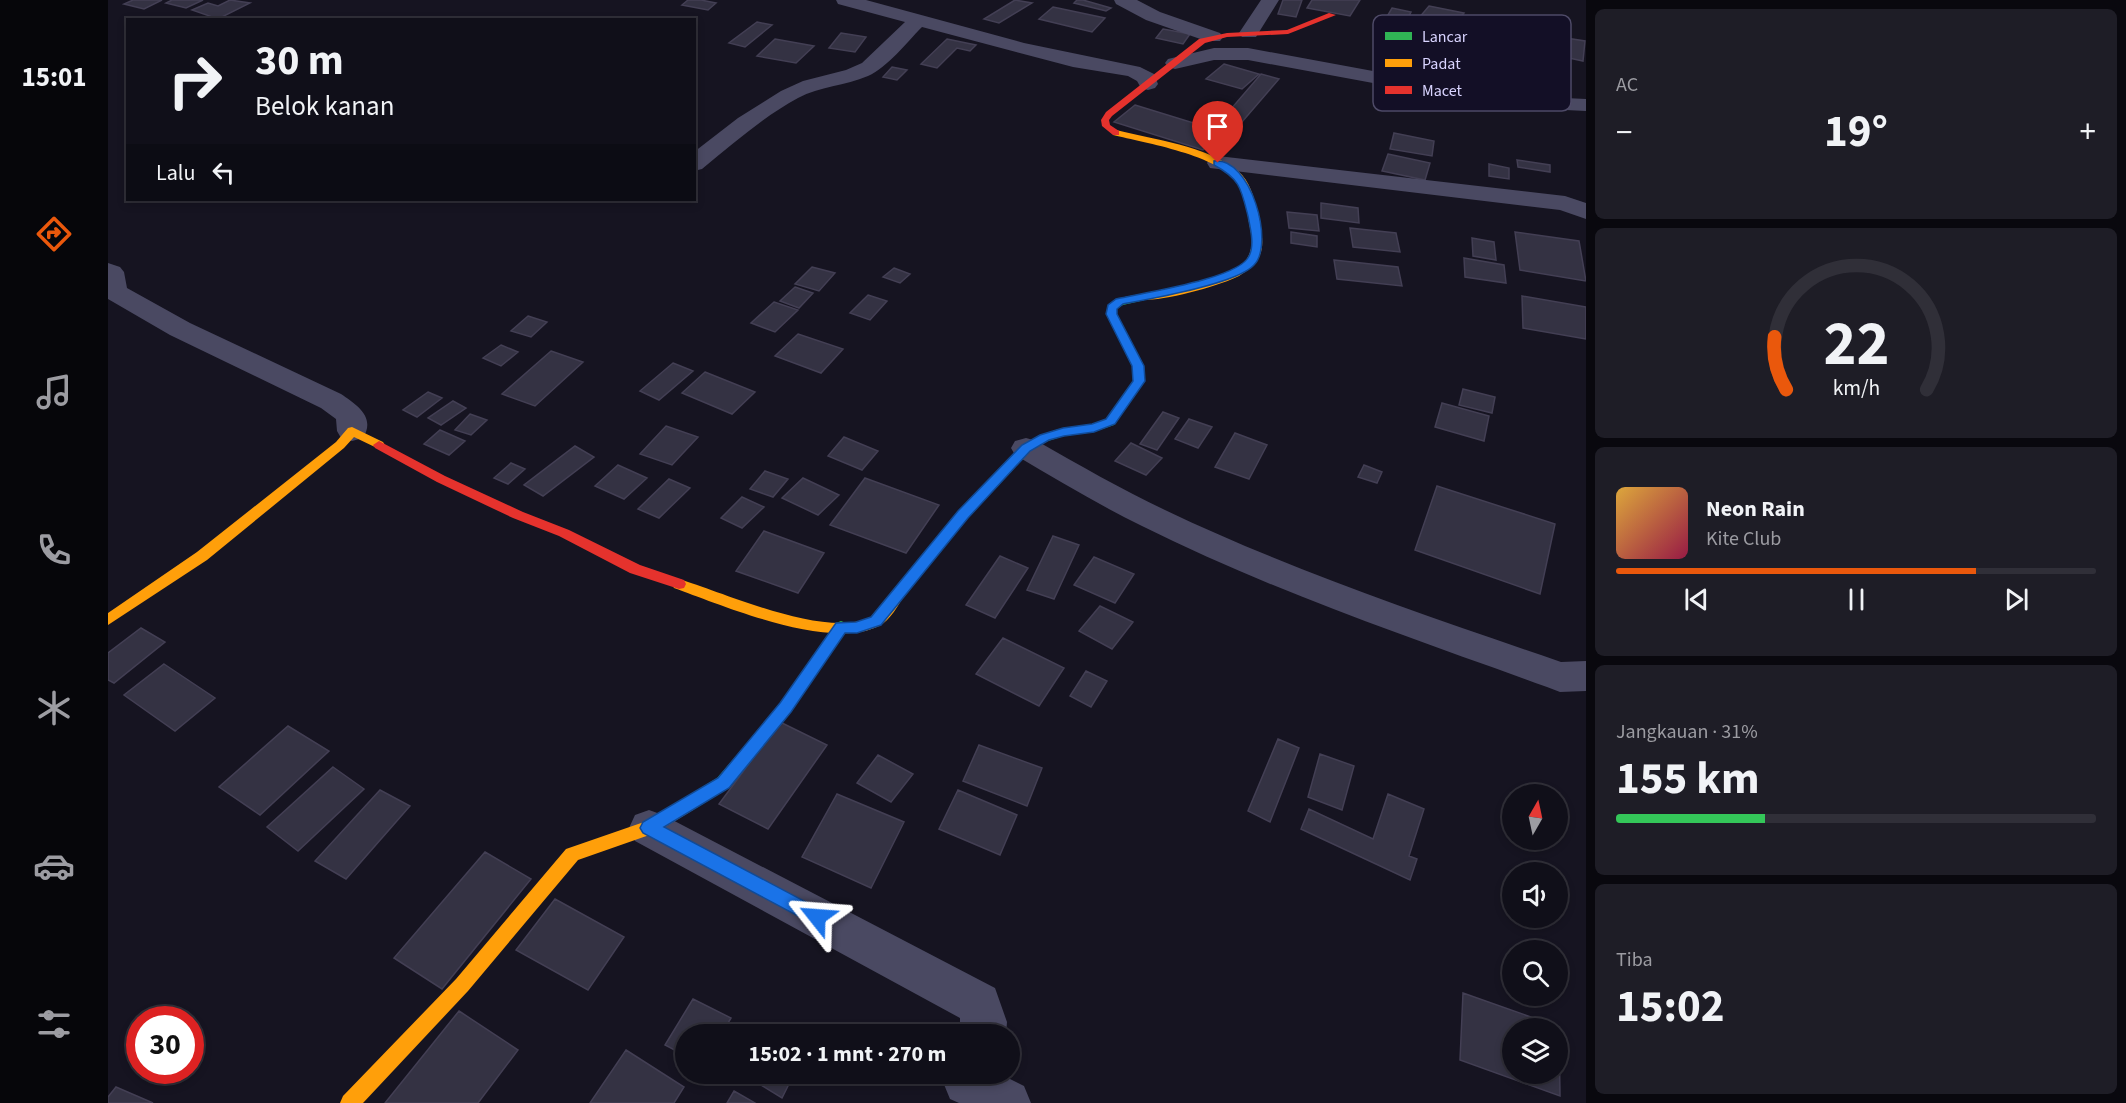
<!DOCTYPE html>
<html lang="id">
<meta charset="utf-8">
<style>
body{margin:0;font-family:"Source Sans 3",sans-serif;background:#1e1d26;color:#f1f3f6;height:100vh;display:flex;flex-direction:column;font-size:22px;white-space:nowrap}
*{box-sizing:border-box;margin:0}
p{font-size:20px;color:#9c9ca2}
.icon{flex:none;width:33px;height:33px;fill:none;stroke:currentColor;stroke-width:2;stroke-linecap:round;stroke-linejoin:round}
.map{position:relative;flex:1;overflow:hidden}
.side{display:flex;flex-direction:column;gap:9px;padding:9px;background:#09080e;width:540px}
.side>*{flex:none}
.banner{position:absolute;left:18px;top:18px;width:570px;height:183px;border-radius:0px;box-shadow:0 3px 9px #0003,0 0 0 2px #302f38;background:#100f19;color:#f1f3f6;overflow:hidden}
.needle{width:39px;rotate:9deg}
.controls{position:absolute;left:1394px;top:784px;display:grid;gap:12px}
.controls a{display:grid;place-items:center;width:66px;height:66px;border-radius:50%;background:#100f19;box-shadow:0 3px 9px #0003,0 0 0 2px #302f38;font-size:30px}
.speed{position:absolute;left:18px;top:1006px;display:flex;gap:12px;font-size:30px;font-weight:700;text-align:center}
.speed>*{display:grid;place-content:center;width:78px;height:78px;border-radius:50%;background:#100f19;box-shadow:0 3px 9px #0003,0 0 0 2px #302f38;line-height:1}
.speed .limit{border:9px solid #d22;background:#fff;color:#111}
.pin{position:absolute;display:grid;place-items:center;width:51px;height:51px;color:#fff;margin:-62px -26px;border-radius:50% 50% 50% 0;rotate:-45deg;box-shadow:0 0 6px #0007}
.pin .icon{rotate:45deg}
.me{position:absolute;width:66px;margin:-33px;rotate:298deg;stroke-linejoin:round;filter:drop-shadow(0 0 4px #0008)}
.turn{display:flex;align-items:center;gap:21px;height:126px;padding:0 30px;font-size:27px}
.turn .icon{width:78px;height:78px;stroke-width:2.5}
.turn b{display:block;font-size:42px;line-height:51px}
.then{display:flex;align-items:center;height:57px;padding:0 30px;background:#0003;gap:12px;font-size:22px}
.big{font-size:45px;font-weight:700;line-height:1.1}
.side .tile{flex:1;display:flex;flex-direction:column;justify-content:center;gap:9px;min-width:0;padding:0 21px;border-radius:9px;background:#1e1d26}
.side .dial{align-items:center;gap:0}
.dial svg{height:156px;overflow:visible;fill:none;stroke:#302f38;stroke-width:7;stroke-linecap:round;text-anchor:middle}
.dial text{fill:#f1f3f6;stroke:none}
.song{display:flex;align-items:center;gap:18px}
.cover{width:72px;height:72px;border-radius:9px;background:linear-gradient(135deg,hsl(40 70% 55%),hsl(340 70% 35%))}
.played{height:6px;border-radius:3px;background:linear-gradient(90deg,#ea580c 75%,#302f38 75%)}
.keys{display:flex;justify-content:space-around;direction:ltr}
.heat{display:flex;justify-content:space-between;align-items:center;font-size:33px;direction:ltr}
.charge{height:9px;border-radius:4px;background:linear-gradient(90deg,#34c759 31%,#302f38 0)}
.trip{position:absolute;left:567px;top:1024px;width:345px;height:60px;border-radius:30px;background:#100f19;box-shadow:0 3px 9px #0003,0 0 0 2px #302f38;font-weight:700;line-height:60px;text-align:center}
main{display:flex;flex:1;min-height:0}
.dock{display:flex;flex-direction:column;width:108px;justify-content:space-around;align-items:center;background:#06060a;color:#9c9ca2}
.dock .icon{width:42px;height:42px}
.dock .current{color:#ea580c}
.dock b{font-size:27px;color:#f1f3f6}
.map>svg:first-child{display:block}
</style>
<main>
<nav class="dock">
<b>15:01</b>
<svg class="icon current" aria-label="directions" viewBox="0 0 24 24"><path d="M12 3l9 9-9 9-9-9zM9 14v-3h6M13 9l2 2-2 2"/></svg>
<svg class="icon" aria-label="music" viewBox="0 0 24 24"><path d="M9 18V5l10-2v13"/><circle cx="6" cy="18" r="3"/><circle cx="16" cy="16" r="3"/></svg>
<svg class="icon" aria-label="phone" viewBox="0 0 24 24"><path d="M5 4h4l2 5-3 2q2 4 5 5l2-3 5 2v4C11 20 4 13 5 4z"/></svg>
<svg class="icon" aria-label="climate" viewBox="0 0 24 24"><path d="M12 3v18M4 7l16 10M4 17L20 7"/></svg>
<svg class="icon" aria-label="car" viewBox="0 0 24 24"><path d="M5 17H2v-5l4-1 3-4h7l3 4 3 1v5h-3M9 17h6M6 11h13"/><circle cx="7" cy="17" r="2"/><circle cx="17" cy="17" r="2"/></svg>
<svg class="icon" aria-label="filters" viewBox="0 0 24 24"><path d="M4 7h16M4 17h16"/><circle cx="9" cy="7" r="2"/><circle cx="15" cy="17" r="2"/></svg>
</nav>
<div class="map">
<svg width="1478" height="1103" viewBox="0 0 1478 1103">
<rect width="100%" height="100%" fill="#161421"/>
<path fill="#343243" stroke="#433f54" stroke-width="1.5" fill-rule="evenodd" d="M25,0h29l-18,9 -20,-5z
M64,0h31l-17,8 -20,-5z
M122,0l20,3 -32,16 -26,-9 16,-7 10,3z
M580,0h13l15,3 -8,7 -26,-5z
M907,0l17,3 -33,20 -15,-4z
M969,0h6l28,8 -5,3 -32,-8z
M1175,0h19l-6,17 -18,-3z
M1204,0h48l-10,16 -43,-8z
M1321,6l35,7 -11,14 -35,-8z
M945,7l52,11 -13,14 -53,-13z
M1284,8l19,4 -6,12 -20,-4z
M649,22l15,3 -27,22 -16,-4z
M1055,29l27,5 -7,10 -27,-6z
M733,33l25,4 -11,15 -26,-4z
M1458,38l19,3 -2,20 -19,-4z
M667,39l39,7 -18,17 -39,-7z
M839,39l29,6 -6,6 -13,-3 -20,20 -16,-4z
M1116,64l35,10 -17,15 -36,-10z
M784,67l15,3 -10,10 -14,-3z
M1153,74l18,5 -43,50 -18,-5z
M1027,105l88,27 -20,18 -89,-28z
M1286,133l40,8 -2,15 -42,-7z
M1280,154l42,9 -5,17 -43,-9z
M1409,160l33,5v7l-32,-5z
M1381,164l20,4v11l-20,-3z
M1213,203l37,5 1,15 -38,-5z
M1179,212l30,3 2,16 -30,-3z
M1242,228l46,5 4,19 -47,-5z
M1183,232l26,4v11l-26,-4z
M1407,232l64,9 7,40 -66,-11z
M1364,238l22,4 2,18 -23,-4z
M1356,258l40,7 2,18 -41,-6z
M1226,260l64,7 4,19 -65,-7z
M704,267l23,6 -16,18 -24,-7z
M786,268l16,6 -10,9 -17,-6z
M687,287l18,6 -14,15 -19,-7z
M760,295l19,6 -17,19 -20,-7z
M1414,296l64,11v32l-63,-11z
M666,302l24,8 -23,22 -24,-9z
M420,316l19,6 -16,15 -20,-6z
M690,334l45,15 -22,24 -46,-17z
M393,345l17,7 -17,14 -18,-8z
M443,351l32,11 -48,44 -33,-12z
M565,363l20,8 -34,29 -19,-9z
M597,372l50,20 -23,22 -50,-21z
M1355,389l32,8 -3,16 -33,-8z
M320,392l14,6 -25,19 -14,-7z
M345,401l13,7 -25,17 -13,-7z
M1334,403l47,13 -5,25 -49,-14z
M1055,412l16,6 -22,32 -17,-6z
M362,414l17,6 -16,15 -16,-5z
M1081,419l23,8 -14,21 -23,-9z
M558,426l32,11 -26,28 -32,-11z
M332,430l25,11 -16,14 -25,-11z
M1127,433l32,12 -18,34 -34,-12z
M736,437l34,14 -16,19 -34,-14z
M1023,443l31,15 -16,17 -31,-14z
M467,446l19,11 -51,39 -19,-11z
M403,463l14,6 -17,15 -14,-6z
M510,465l29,13 -23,21 -29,-13z
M1256,465l18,7 -5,11 -19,-6z
M657,471l23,8 -15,18 -23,-8z
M695,478l36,17 -21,20 -36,-17z
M757,478l74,27 -33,48 -76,-28z
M561,479l21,9 -31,30 -21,-9z
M1329,486l118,38 -15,70 -125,-44z
M634,497l22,10 -22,21 -21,-10z
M656,531l60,22 -26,40 -62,-22z
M945,536l26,9 -25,54 -27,-9z
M892,556l28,12 -33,50 -29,-13z
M986,557l40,17 -19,29 -41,-18z
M992,606l33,16 -21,27 -33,-18z
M33,628l24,14 -51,41 -6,-3v-27z
M895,638l61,30 -25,38 -63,-32z
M56,664l51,34 -40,33 -51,-36z
M978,671l21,10 -16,26 -21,-11z
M672,722l47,23 -59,84 -49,-25z
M180,726l41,25 -69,64 -41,-28z
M1170,739l21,9 -29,74 -22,-11z
M871,745l63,23 -15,38 -64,-25z
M1212,754l34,12 -12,44 -34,-13z
M770,755l35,19 -22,28 -34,-19z
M225,767l31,22 -66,62 -31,-24z
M272,790l30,16 -64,73 -31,-18z
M850,790l59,25 -17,40 -61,-26z
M729,794l67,28 -33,66 -69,-31z
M1280,794l36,15 -15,47 8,3 -7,21 -109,-51 8,-20 64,30z
M377,852l46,27 -89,110 -48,-31z
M447,899l69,38 -36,53 -72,-40z
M1355,993l96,34 1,69 -100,-36zM1404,1029h45v45h-45z
M585,999l38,19 -10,17h-35v21l-21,-11z
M351,1011l59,39 -40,53h-93z
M518,1050l58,37 -10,16h-84z
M635,1074h51l-12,24z
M8,1087l37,16h-45v-6z
M626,1091l21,12h-28z"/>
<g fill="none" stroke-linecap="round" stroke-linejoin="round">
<path fill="#4a4962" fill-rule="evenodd" d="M728,0h30l158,43 116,24 14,7 4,10 -3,4 -7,2 -7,-2 -4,-7 -9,-5 -55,-9 -151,-40c-16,16 -34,40 -54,49 -23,10 -48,10 -70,22 -35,19 -65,46 -96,71l-8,2v-19l44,-34 43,-27 22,-10 43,-11 16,-7 43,-41 -67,-18z
M1006,0h23l23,12 60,21 3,4 -3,4h-14l-60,-21 -30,-16z
M1153,0h18l-23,37h-14l-3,-4z
M1106,48h34l255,47 83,4v12l-83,-4 -255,-47h-34l-39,9 -7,-2 -3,-4 3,-4z
M1110,156l347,40 21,7v16l-26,-9 -350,-42 -3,-5 3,-5z
M0,263l12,4 4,5 3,16 63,35 151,71c16,11 35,23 22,44l-11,3 -11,-3 -4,-7 -1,-12 -15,-11 -151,-73 -62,-36z
M918,438l11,3c42,24 84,48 128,69 128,61 262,106 396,152l25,-1v30l-26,1 -13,-5c-136,-49 -275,-96 -405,-161 -43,-21 -85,-46 -127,-71l-4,-7 4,-7z
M541,810l14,5 332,173 12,34 -1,13h-46v-17l-325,-177 -6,-13 6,-13z
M839,1074h53l24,12 7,17h-72l-9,-4 -7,-17z"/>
<path fill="#30b455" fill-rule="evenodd" d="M1037,294l5,3 -1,2 -26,6 -6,3v6l27,52 1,15 -31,44 -20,7 -30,4 -16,5 -18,10 -62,67 -65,80h-10l-2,-4 2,-4 65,-78 64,-67 18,-10 19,-6 33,-5 14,-5 27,-38 -1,-15 -25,-52v-7l9,-7z
M733,621l5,2 2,4 -2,4 -55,81 -62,76 -36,22 -6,2 -6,-2 -2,-5 2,-5 36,-22 64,-74 55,-81z"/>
<path fill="#ff9f0a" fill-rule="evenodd" d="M1008,130c39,10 89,15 122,41 12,10 16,26 19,41 3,13 9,32 2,45 -4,8 -12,14 -20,19 -17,9 -79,27 -98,23v-4c33,-8 72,-9 100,-30 12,-9 12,-24 9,-37 -3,-15 -4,-31 -12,-44 -18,-29 -93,-41 -125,-49v-4z
M244,427l31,15 2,3 -6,4 -25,-12 -10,11 -137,112 -99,65v-12l89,-61 139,-110 12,-14z
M571,579c46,14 145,59 190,39 10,-5 17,-19 24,-28h10l2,4c-6,10 -15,27 -26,32 -50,25 -155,-20 -205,-38l-2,-4 2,-4z
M579,798l6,2 2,5 -2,5 -38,23 -77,27 -110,131 -105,112h-23l3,-7 113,-117 110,-130 78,-27z"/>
<path fill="#e5322d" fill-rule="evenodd" d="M1221,13l7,2 -48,19 -61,3 -22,6 -93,73 -3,4 1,5 9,6v4h-6l-11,-9 -1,-6 5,-8 93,-73 28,-6 60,-3z
M271,441l66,35 78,36 46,18 71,35 44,15 2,4 -2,4 -5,1 -49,-16 -71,-37 -46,-18 -76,-36 -62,-34 -2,-3z"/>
</g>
<path fill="#1a73e8" stroke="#114b97" stroke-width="1.5" d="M1106,161c37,-4 61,83 40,104 -17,19 -104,34 -131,39l-6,5v5l27,52 1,15 -30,43 -21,8 -30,4 -15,4 -19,11 -62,67 -87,107 -24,8h-12l-54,79 -62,76 -65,39 159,84 3,6 -3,6 -6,2 -6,-2 -168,-90 -3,-5 3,-6 75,-44 62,-75 56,-80 20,-1 15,-5 87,-106 64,-66 18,-10 23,-7 29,-4 14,-5 27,-38 -1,-15 -26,-52 2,-9 8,-6c25,-6 123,-20 133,-43 6,-11 1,-29 -1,-40 -7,-28 -8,-37 -34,-51z"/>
<rect x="1265" y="15" width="198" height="96" rx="9" fill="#130f26" stroke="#4e4a67" stroke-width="1.5"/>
<rect x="1277" y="32" width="27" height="8" fill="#30b455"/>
<rect x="1277" y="59" width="27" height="8" fill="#ff9f0a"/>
<rect x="1277" y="86" width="27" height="8" fill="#e5322d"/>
<g font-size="16" fill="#d9d4ff">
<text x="1314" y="42">Lancar</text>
<text x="1314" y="69">Padat</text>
<text x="1314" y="96">Macet</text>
</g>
</svg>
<div class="controls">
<a><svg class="needle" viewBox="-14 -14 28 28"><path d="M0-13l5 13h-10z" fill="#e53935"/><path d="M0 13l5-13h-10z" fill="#9c9ca2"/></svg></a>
<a><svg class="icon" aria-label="sound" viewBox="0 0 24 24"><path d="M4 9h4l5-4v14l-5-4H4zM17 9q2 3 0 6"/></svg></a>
<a><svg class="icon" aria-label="search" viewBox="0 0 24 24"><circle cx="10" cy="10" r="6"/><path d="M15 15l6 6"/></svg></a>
<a><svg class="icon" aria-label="layers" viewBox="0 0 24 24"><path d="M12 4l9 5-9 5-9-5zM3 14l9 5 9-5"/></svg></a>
</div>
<div class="speed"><div class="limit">30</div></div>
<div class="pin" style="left:1110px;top:163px;background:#d93025"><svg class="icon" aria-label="arrive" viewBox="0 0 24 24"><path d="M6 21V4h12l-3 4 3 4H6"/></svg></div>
<svg class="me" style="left:709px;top:917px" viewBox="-20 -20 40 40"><path d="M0-17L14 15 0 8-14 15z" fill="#1a73e8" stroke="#fff" stroke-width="4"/></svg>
<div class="trip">15:02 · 1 mnt · 270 m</div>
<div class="banner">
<div class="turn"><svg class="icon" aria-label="right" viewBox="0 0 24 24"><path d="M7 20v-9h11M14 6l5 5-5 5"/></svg><div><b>30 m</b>Belok kanan</div></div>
<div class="then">Lalu<svg class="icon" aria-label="left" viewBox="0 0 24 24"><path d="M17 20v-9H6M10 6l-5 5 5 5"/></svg></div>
</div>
</div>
<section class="side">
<div class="tile"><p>AC</p>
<div class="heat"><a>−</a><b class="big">19°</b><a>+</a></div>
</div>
<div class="tile dial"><svg viewBox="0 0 100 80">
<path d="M14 69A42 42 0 1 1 86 69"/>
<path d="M14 69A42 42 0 0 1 8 42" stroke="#ea580c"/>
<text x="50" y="56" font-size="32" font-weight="700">22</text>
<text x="50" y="72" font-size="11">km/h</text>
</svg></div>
<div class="tile">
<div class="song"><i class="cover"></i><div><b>Neon Rain</b><p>Kite Club</p></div></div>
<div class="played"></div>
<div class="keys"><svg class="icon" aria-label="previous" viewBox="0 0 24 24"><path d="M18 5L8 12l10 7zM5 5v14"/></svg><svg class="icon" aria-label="pause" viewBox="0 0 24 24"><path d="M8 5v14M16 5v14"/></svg><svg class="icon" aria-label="next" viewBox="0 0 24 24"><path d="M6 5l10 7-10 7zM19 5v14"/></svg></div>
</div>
<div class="tile"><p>Jangkauan · 31%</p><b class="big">155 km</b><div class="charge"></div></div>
<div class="tile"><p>Tiba</p><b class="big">15:02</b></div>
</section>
</main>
